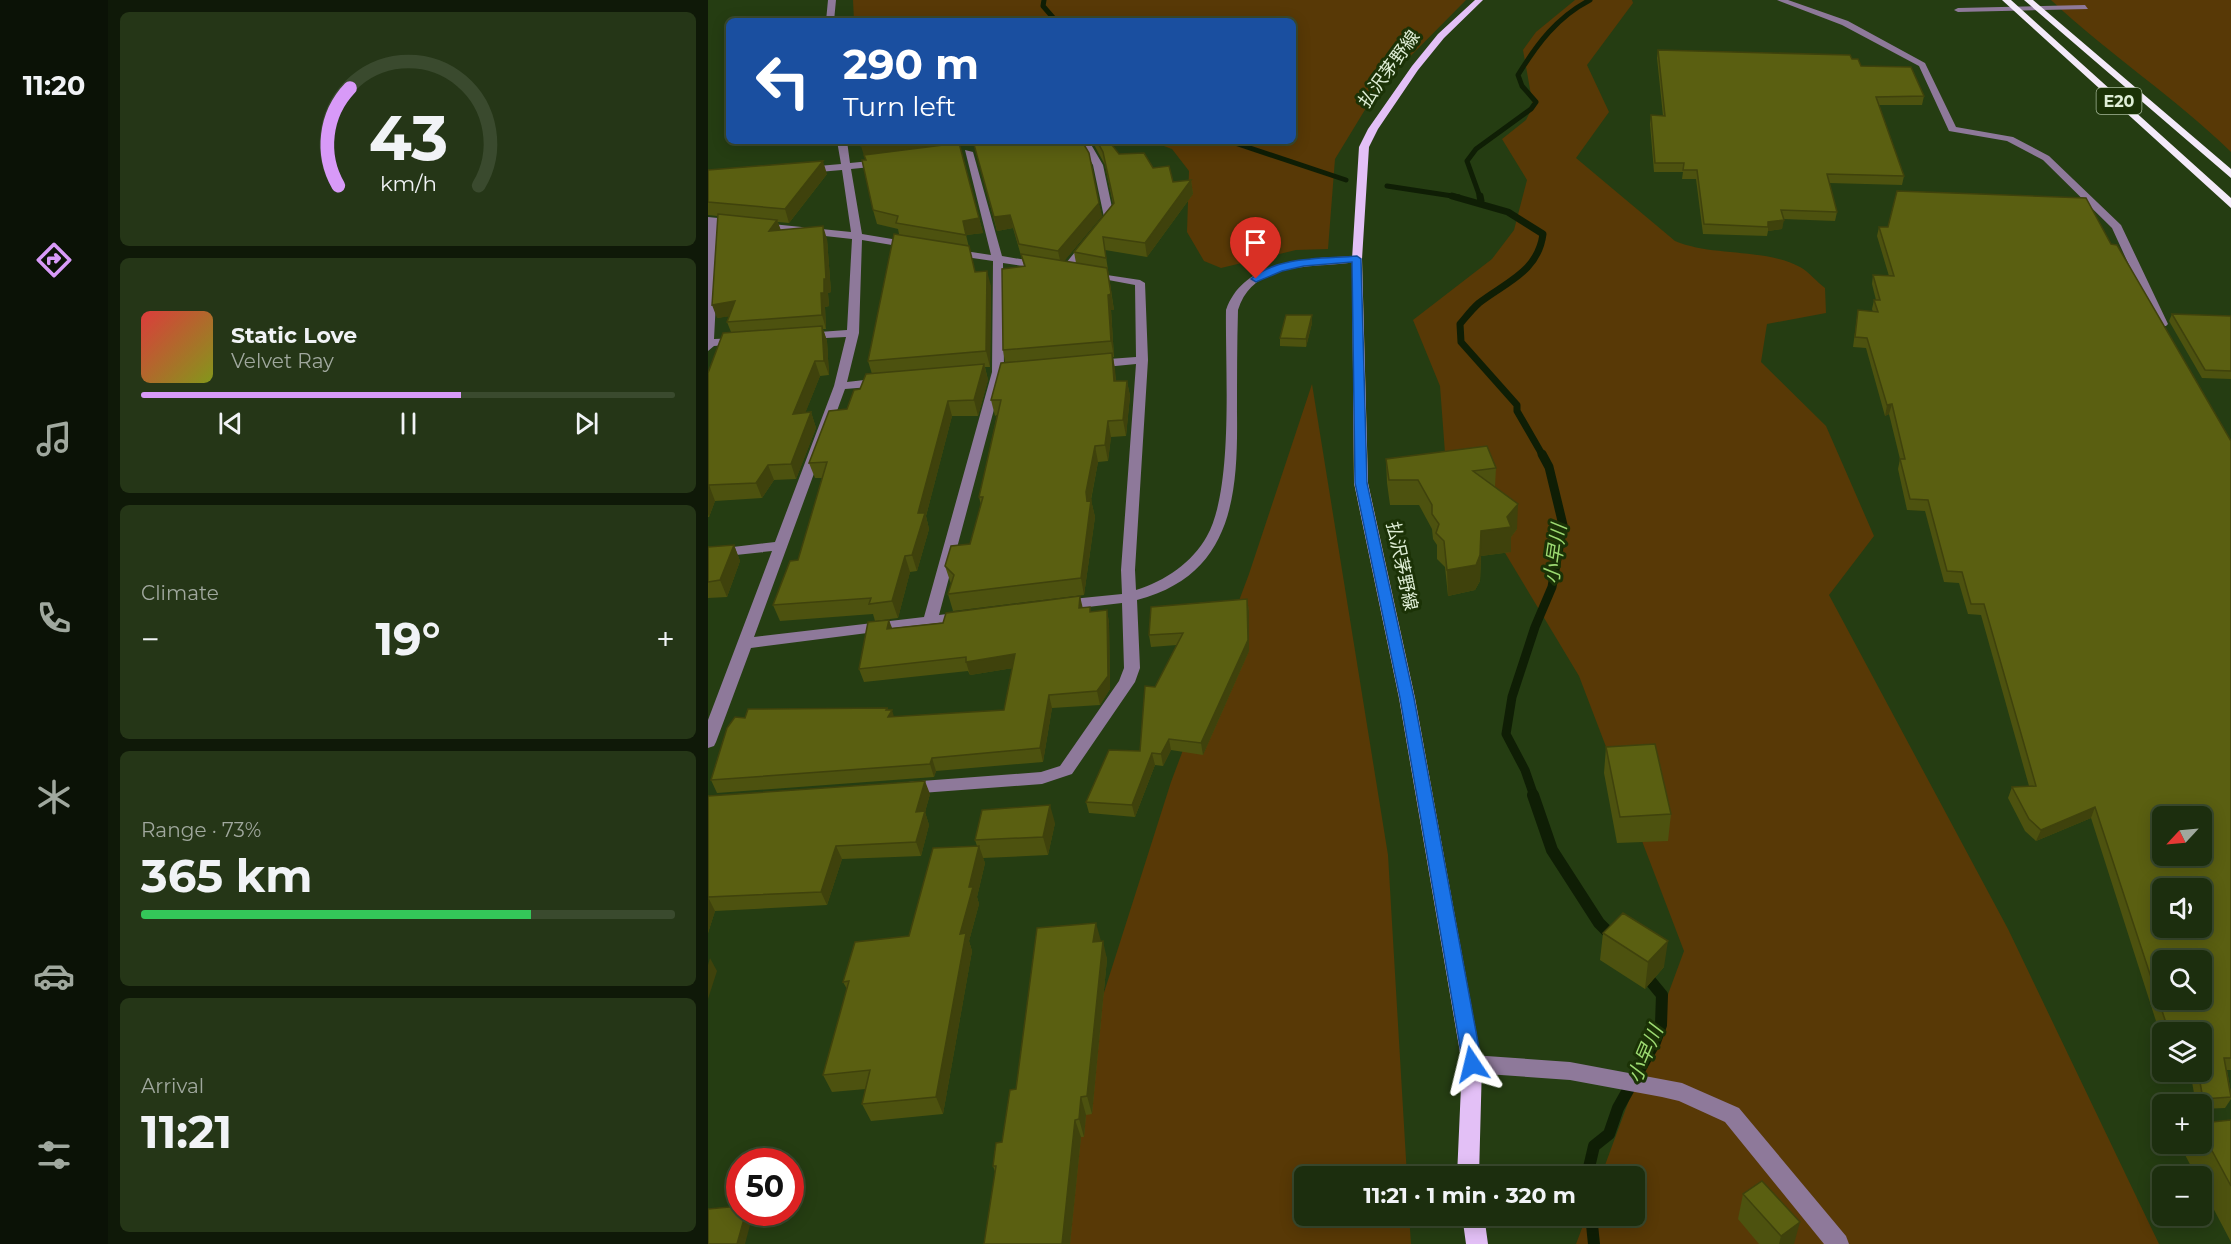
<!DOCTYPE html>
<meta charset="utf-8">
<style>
body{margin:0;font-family:Montserrat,"Noto Sans JP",sans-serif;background:#253617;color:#f1f3f6;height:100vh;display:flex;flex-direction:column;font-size:22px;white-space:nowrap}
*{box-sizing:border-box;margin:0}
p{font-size:20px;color:#a0a89e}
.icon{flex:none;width:33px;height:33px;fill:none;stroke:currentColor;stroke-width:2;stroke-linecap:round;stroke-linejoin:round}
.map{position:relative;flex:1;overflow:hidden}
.sheet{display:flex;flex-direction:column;gap:12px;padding:12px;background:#0f1908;width:600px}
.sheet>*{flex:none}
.hud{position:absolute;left:18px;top:18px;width:570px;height:126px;border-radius:9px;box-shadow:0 3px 15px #0003,0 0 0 2px #3a4a2e;background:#1a4fa0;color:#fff;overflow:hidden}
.needle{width:39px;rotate:244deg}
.fabs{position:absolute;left:1444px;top:806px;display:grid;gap:12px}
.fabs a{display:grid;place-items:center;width:60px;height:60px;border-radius:9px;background:#1c2e0e;box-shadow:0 3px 15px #0003,0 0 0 2px #3a4a2e;font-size:30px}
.speed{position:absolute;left:18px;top:1148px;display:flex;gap:12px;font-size:30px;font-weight:700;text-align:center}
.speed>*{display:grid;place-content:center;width:78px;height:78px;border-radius:50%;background:#1c2e0e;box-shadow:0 3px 15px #0003,0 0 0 2px #3a4a2e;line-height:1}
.speed .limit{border:9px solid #d22;background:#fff;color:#111}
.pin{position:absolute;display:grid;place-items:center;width:51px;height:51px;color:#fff;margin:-62px -26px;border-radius:50% 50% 50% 0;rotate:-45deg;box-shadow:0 0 6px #0007}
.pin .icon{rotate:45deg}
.me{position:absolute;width:66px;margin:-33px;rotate:350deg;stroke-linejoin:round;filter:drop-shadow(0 0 4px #0008)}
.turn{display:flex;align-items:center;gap:21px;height:126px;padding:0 18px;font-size:27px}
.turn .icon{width:78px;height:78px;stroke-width:2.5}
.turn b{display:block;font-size:42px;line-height:51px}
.big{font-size:45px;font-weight:700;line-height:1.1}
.sheet .card{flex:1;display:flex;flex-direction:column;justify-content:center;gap:9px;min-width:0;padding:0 21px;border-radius:9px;background:#253617}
.sheet .dial{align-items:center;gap:0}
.dial svg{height:156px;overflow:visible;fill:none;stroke:#3a4a2e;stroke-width:7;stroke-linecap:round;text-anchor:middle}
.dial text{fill:#f1f3f6;stroke:none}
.song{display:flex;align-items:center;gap:18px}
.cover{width:72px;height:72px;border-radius:9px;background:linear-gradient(135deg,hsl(0 70% 55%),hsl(70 70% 35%))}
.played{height:6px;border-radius:3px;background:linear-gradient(90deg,#d89af8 60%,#3a4a2e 60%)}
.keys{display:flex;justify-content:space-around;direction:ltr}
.heat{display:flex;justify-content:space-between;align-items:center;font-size:33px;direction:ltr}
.charge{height:9px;border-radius:4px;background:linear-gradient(90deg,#34c759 73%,#3a4a2e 0)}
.trip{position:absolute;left:586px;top:1166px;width:351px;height:60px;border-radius:9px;background:#1c2e0e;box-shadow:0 3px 15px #0003,0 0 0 2px #3a4a2e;font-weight:700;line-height:60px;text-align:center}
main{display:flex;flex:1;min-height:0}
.dock{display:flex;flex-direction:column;width:108px;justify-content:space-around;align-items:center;background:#0b1206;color:#a0a89e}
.dock .icon{width:42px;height:42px}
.dock .selected{color:#d89af8}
.dock b{font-size:27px;color:#f1f3f6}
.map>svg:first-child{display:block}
</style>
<main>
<nav class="dock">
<b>11:20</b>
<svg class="icon selected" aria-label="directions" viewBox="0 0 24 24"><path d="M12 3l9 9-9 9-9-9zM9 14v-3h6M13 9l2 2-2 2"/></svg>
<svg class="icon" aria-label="music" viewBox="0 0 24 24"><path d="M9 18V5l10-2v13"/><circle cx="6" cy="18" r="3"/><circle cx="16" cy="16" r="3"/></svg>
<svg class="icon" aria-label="phone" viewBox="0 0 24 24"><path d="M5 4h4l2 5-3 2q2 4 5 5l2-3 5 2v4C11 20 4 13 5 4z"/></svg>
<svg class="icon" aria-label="climate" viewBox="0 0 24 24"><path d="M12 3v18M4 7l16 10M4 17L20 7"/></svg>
<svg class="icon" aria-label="car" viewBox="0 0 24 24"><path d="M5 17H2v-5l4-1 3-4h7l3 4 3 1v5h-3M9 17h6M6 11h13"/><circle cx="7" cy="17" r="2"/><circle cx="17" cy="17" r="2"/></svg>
<svg class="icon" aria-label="filters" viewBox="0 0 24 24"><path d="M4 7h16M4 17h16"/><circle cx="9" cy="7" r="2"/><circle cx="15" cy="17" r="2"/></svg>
</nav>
<section class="sheet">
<div class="card dial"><svg viewBox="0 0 100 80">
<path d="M14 69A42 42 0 1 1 86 69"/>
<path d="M14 69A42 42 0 0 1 20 19" stroke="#d89af8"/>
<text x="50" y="56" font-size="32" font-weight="700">43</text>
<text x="50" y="72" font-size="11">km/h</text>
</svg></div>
<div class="card">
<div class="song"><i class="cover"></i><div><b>Static Love</b><p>Velvet Ray</p></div></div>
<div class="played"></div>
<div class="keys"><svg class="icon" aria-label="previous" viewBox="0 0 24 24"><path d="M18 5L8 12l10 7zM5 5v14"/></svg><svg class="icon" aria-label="pause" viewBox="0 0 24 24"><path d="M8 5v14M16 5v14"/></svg><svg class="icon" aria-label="next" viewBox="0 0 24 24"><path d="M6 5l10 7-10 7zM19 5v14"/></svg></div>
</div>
<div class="card"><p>Climate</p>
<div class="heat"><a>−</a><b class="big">19°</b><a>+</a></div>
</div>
<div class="card"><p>Range · 73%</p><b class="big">365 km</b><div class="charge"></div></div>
<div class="card"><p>Arrival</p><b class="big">11:21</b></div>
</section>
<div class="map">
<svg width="1523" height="1244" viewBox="0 0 1523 1244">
<rect width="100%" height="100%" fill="#253d12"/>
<path fill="#583906" d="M145,0h613l-89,90 -42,69 -7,90 -32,1 -75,18 -17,-7 -17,-29 2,-61 -17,-22 -22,-8h143v-120h-439z
M867,0h57l1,3 -46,62 22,47 -33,46 99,83c38,16 91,7 125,26 9,5 17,15 25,21l1,25 -59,11 -6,38 65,64 48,110 -45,59 179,334 151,315h-583l11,-29h48v-39h-34l83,-225 -105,-275 -134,-223 -5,-67 -27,-66 79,-61 22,-29 13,-50 -25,-41 24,-19 7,-14 -10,-56 13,-18z
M1343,0h180v152c-56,-55 -123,-98 -180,-152z
M604,384l76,471 19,321h-102v39h104l2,29h-387l147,-462 78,-208z"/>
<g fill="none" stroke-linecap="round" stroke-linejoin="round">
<path stroke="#0f1e05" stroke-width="5" d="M336,0l-1,6 13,15
M521,141l117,39
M679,186l72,11
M772,197l-13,-36 9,-12 55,-40 5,-7 -14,-16 -4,-11c19,-31 39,-58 72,-75"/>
<path stroke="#0f1e05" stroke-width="7" d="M744,196l56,16 35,22c-5,38 -37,48 -64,69 -7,6 -13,14 -19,21l1,18 56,63v6l26,45
M772,196l1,5"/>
<path stroke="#0f1e05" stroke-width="9" d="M826,796l-9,-26 -19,-36 6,-37 23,-70 17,-40 11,-62 -14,-58 -7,-13"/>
<path stroke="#0f1e05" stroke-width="12" d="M825,795l19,55 47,73 14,14
M879,1176l7,-30 15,-12 9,-26 37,-66 6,-17 1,-30 -19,-23
M883,1215l3,29"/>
<path fill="#8e799a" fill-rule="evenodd" d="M120,0h8l-2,21h-8z
M1069,0h11l60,21 77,42 31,64 57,10 36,19 72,69 47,99 -2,2h-8l-2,-2 -44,-96 -69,-68 -36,-19 -58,-10 -30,-65 -77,-41z
M1377,5l3,4 -130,3 -4,-2 4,-2z
M129,141h10l3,22 31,-3 5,3 -5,3 -30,3 11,65 48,8 5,3 -5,3 -48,-8 -3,93 -12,49 35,-4 6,4 -6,4 -37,3 -91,248 170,-20 68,-245 1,-111 -41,-6 -5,-3 5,-3 39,6 -26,-105 8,2 29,104 42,7 5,3 -5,3 -41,-6 1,109 -65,243 25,-3 7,5 -2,3 -218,28 -35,94 -2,4 -6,2v-28l64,-169 -64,7v-8l67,-8 59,-156 12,-49 -41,2 -6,-3 6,-3 42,-3 5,-91 -90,-10 -5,-3 5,-3 89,9 -9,-62 -35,3 -5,-3 5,-3 34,-3z
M371,141h10l14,24 11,52 -44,54 -4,1 -5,-3 43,-52 -11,-52z
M0,217l30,3 5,3 -5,3 -18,-2 -6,115 25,-1 6,3 -6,3 -25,2 -6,5z
M649,256l4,1v4c-42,9 -107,-4 -123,49 -1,34 -1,68 -1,102 1,83 -4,163 -100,188l3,68 -5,14 -63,92 -30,10 -134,10 -6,-2 -3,-4 3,-4 6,-2 133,-10 19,-6 59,-85 5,-13 -2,-65 -60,7 -7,-5 7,-5 60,-6 -1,-24 15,-206 -41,4 -6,-4 6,-4 41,-3 -1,-72 -48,-9v-4l53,8 5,3 3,77 -13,210 1,20c29,-9 56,-27 71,-54 27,-48 18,-168 19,-226 18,-52 85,-52 131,-54z
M764,1055l98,7 112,21 57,25 107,128 3,8h-25l-99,-122 -46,-21 -17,-4 -92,-17 -98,-7 -7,-3 -3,-6 3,-6z"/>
<path fill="#e3c0f6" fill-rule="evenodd" d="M767,0h8l-39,38 -26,32 -40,59 -9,18 -7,112 6,224 47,215 67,366 -3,112h-22l5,-112 -63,-366 -45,-215 -2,-224 7,-112 9,-18 44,-63 26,-32z
M754,1215h22l4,29h-22z"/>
<path fill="#f4eafa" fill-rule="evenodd" d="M1294,0h9l220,198v10z
M1316,0h9l198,169v9z"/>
</g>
<path fill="#4d520f" d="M950,50l194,9 9,7 63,30 -2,9h-43l25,71 -2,9 -73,-2 8,29 -2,9 -52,-2 -1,10 -14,2 -1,5 -64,-2 -7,-55h-14l1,-7h-29l-4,-48 1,-9 12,1 -6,-58z
M152,141h222l20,75 -38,45 12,2 -2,-11 39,-48 -8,-39 -13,-24h17l10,13 34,14 20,14 18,-2 2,14 -46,63 -42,-7 9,60h-3l3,47h-1l3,24h11l3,15 -4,40 -15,1 -3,24 -10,1 -7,38 4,17 -11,78 -131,16 -5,-17 3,-10 -6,-18 25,-22 11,-39 -2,-8 18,-82 -2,1 -4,-16 14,-38 -2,-12 21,-84 -11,-38 -16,3 -23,-87 -14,2 23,87 -17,2 9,37 16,14 -1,81h-5l3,13 -10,36h-26l-26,100 3,13 -12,42 -7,1 -12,46 -23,3 -2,-7 -93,7 -7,-16 25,-45 24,-82h-7l-6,-15 38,-54 13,-20 12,-15 -4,-13 31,-127 -1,-5 -21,-5 -4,-14 -7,-50z
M0,170l119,4 -38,49 -11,-1 2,8 47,9 4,53 -3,1 1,13 -4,1 1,22h-3l4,12 2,34 -9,1 -15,37 6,-1 5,16 -20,51 -22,1 -12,18 -47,3 -6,16h-1v-144l23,-41 -4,-10 2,-6 -12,2v-102l-9,-1z
M1171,227l232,17 120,197v629h-4l4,23v6l-6,9 -23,1v-5h-6l-6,-33h12v-39h-39v11l-72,-225 -55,23 -11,-10 -17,-33 4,-11 17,-1 -48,-171 -13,-1 -9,-31 -15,-1 -19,-71 -18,-1 -9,-41 2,-10 -11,-45 -4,2 -19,-68 -13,-1 5,-37 15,2 -1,-3 2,-9h2l-4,-16 1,-9 16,1 -12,-40z
M1464,314l59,2v63l-29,-1 -33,-57z
M604,323l-6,24 -26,-1v-8z
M678,459l110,9 -1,19 22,42 -6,8v15l-30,4 -1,25 -5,9 -27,6 -3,-29 -8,-8v-14l-4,-6 -1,-10 -13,-24h-29l-3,-22z
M26,545l6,16 -13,36 -19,1v-51z
M539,599l2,12v40l-46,104 -32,-5 -8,16 -8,-1 -20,52 -46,-4 -3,-11 54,-51 15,-64 22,-42 -26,2 -2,-12z
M375,607l8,5 16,-2 2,13 1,66 -10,16 -48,3 -9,54 -107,9 -2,6 -217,16 -6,-13 34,-62 142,-10 7,9 110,-7 9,-42 -43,7 -2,-4 -104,11 -5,-13 33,-41z
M898,747l65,67 -3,27 -51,2 -13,-70z
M222,794l-5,18 4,13 -8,31 -79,3 -15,46 -112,6 -7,22v-137z
M347,823l-7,32 -65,3 2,5 -8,34 2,7 -10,37 3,10 -29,163 -72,7 -9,-17 4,-15 -34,3 -9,-17 24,-86 -4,-7 66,-46 68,-90 -2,-6z
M895,933l61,34 -19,22 -45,-29z
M393,941l6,18 -15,155 -6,1 -2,22h-3l-11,107h-86l11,-72 -2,-6 9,-24 14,-53z
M1523,1120v122l-29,-55v-11h-6l-14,-27 4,-6h16v-20z
M1035,1194l51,50h-35l-21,-25z"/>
<path fill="#3f420c" d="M190,141h100l-133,18 -4,-13z
M115,161l4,13 -38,49 -4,-14z
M483,180l2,14 -46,63 -2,-14z
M391,203l3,13 -41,49 -3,-14z
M302,215l3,13 -16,3 -3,-14z
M271,218l4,15 -17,2 -3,-14z
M69,220l5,13 -13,-2z
M1076,220l-2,9 -14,2v-9z
M115,226l4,13 4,53 -3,1 1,13 -4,1 1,22 -4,-14 -1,-22z
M399,268l7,42h-3l3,47 -3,-16z
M279,271l4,15 -1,81 -4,-16z
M27,301l5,14 -23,3 -5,-13z
M604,315v8l-6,24v-8z
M114,326l5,15 2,34 -5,-14z
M404,353l3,15 2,29 -3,-16z
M107,361l5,15 -21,53 -6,-15z
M276,364l4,16 -10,36 -4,-16z
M419,381l3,15 -4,40 -3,-16z
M240,401l4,15 -26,100 3,13 -12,42 -5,-16 6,-42z
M1184,404l-3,10 -4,2 2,-11z
M103,412l5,16 -20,51 -5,-15z
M400,421l3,16 -3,24 -3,-16z
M387,446l3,16 -9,47 -3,-17z
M60,465l6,15 -12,18 -6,-15z
M1,485l6,16 -6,16 -1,-3v-26z
M383,500l4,17 -11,78 -3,-17z
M810,504l-1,25 -6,8v15l-30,4 -1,25 -5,9 -27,6 -1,-26 34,-39 26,-14z
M26,545l6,16 -13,36 -7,-17z
M197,556l5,16 -12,46 -6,-17z
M372,596l3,13 -4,-1z
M539,599l2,12v40l-46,104 -2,-12z
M399,610l2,13 1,66 -10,16 -3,-14z
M181,620l5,13 -7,-4z
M307,654l4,13 -49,8 -4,-13z
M341,695l3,13 -9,54 -3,-14z
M179,708l3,6 2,-4 4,13 -3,8 -7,-21z
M461,739l2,11 -8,16 -2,-12z
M444,753l3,12 -20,52 -3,-12z
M224,758l4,13 -2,6 -4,-13z
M217,781l5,13 -5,18 4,13 -8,31 -5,-14v-30z
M342,805l5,18 -7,32 -5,-18z
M1387,807l-4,11 -55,23 5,-11z
M128,846l6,13 -15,46 -6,-13z
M271,846l6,17 -8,34 2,7 -10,37 3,10 -29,163 -7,-17 24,-163 9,-47z
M0,897l7,14 -7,22z
M388,923l5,18 -8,1z
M395,941l4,18 -15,155 -5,-18z
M960,941l-4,26 -19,22 3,-27z
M2,958l7,13 -9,28v-34z
M373,1097l5,18 -2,22 -5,-18z
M367,1120l6,17 -11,107h-8z
M38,1212h6l1,2 -8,30h-8z
M1092,1222l-6,22h-15l2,-8z"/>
<path fill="#5a5f11" stroke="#3f420c" stroke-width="1.5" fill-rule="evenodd" d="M950,50l192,5 2,4h6l3,7 50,1 13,29 -48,1 28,79 -77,-2 10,38 -56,-2 3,10 -16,2v5l-64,-3 -7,-54h-14l1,-7h-29l-4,-48 14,1z
M152,141h38l-37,5z
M265,141h109l7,12 10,50 -41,48 -39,-7 -9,-29 -16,2z
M389,141h12l10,13 25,-1 9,15 16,-2 4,16 18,-2 -46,63 -42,-6 3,21 -32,-6 40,-49 -11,-51z
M251,143l20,75 -16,3 3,14 -70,-12 2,-7 -25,-6 -11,-50h4l-2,-5z
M115,161l-38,48 -77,-7v-32z
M1189,191l189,7 25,46 6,1 114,196v617h-7l7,39 -28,2 -5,-28h4v-39h-33l-74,-225 -54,23 -12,-11 -17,-32 24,-1 -52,-182h-13l-9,-32 -15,-1 -19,-71 -18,-1 -10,-40h5l-13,-55 -5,1 -20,-67 -12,-1 3,-27 20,2 -4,-12h6l-7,-25 21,1 -15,-49h9zM1455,816h39v39h-39zM1455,888h39v39h-39zM1455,960h39v39h-39z
M10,214l59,6 -8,11 54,-5 3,53h-2v14h-3l1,22 -95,7 8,-21 -23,4z
M186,234l75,12 6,26 12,-1 -1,80 -118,10z
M313,254l86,14 4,26 -3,1 3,46 -108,9 -1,-81 23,-3z
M1464,314l59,2v55l-26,-1z
M578,315h26l-6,24 -26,-1z
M114,326l2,35h-9l-22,53 18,-2 -20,52 -23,1 -12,18 -47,2 -1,3v-115l15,-40z
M404,353l2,28h13l-4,39 -15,1 -3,24 -10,1 -9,46 1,9 4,-1 -10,78 -133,16 6,-19 -9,-9 6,-20 19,-2 13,-47h-4l22,-97h-10l10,-37z
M276,364l-10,36 -26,1 -30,112h7l-13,42 -7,1 -13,45 -23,3 2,-6 -98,7 17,-44 8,-1 29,-98 -18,1 20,-52 18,-2 7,-19 6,-1 6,-15z
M779,446l9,22 -23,3 45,33 -11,13 4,10 -30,4 -1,24 -4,10 -29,5 -3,-29 -8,-8 3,-9 -7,-10v-9l-14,-25h-29l-3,-21z
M26,545l-14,35 -12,2v-35z
M372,596l-1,12 11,-1v5l17,-2 1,66 -11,15 -48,4 -9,53 -108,10 -2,6 -219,16 16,-52 8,-11 10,1 3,-9 139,-1 -1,2h6l-4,7 116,-7 11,-56 -49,8v-5l-107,12 9,-47 21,-2 -2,9 56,-6 3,-10z
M539,599l1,41 -47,103 -32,-4 -8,15 -9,-1 -20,52 -46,-3 23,-52 31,1 5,-65 10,1 28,-54 -34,2 2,-28z
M947,744l16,70 -51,3 -14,-70z
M217,781l-9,31 9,-1 -9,31 -80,4 -15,46 -113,5v1v-102z
M342,805l-7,32 -68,3 7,-30z
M271,846l-10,41h4l-13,47 6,-1 -30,164 -74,7 8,-34 -47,5 26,-94 -6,1 12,-40 54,-6 24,-88z
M915,913l45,28 -20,21 -45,-29z
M388,923l-3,19 10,-1 -16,155 -6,1 -2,22 -4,1 -13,124h-78l12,-78h-3l3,-23 6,-1 8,-52 6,-1 21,-161z
M1523,1120v66l-29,-54v-9z
M1054,1181l38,41 -19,14 -38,-42z
M32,1206v6h6l-9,32h-29v-35z"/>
<path fill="#1a73e8" stroke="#114b97" stroke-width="1.5" d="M649,256l4,3 6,224 47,215 68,366 -3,6 -7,2 -6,-2 -3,-6 -63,-366 -45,-215 -3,-221 -48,4 -22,5 -26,11 -5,-3c26,-23 73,-20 106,-23z"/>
<g text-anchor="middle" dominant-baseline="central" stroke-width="6" stroke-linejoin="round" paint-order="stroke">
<rect fill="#1b3206" stroke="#a4b698" stroke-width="1.5" x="1388.5" y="88" width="45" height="26" rx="4.5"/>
<g font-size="16" font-weight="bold" fill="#dfeed6">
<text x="1411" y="101">E20</text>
</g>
<g font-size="18" fill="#dfeed6" stroke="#1b3206">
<text transform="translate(681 69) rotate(-54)">払沢茅野線</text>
<text transform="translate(694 566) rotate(78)">払沢茅野線</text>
</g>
<g font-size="20" font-style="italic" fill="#9dda71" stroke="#1b3206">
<text transform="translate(847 554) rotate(-82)">小早川</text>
<text transform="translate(937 1054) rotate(-67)">小早川</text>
</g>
</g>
</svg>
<div class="fabs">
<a><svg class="needle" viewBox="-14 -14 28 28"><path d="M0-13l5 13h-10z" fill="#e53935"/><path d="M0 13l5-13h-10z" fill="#a0a89e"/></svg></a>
<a><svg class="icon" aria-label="sound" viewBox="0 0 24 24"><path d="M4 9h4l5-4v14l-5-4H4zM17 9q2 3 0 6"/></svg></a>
<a><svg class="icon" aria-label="search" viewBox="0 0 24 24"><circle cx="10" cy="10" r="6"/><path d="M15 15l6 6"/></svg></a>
<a><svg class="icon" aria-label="layers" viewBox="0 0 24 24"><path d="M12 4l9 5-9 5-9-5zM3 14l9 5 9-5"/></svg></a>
<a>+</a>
<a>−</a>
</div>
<div class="speed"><div class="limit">50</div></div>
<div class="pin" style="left:548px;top:279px;background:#d93025"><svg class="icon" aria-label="arrive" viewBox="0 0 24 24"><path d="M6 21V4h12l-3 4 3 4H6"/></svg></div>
<svg class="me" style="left:764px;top:1064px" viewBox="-20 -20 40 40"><path d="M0-17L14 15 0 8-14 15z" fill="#1a73e8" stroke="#fff" stroke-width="4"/></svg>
<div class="trip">11:21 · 1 min · 320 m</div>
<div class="hud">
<div class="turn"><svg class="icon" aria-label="left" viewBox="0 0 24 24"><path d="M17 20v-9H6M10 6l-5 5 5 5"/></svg><div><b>290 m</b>Turn left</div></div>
</div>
</div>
</main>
